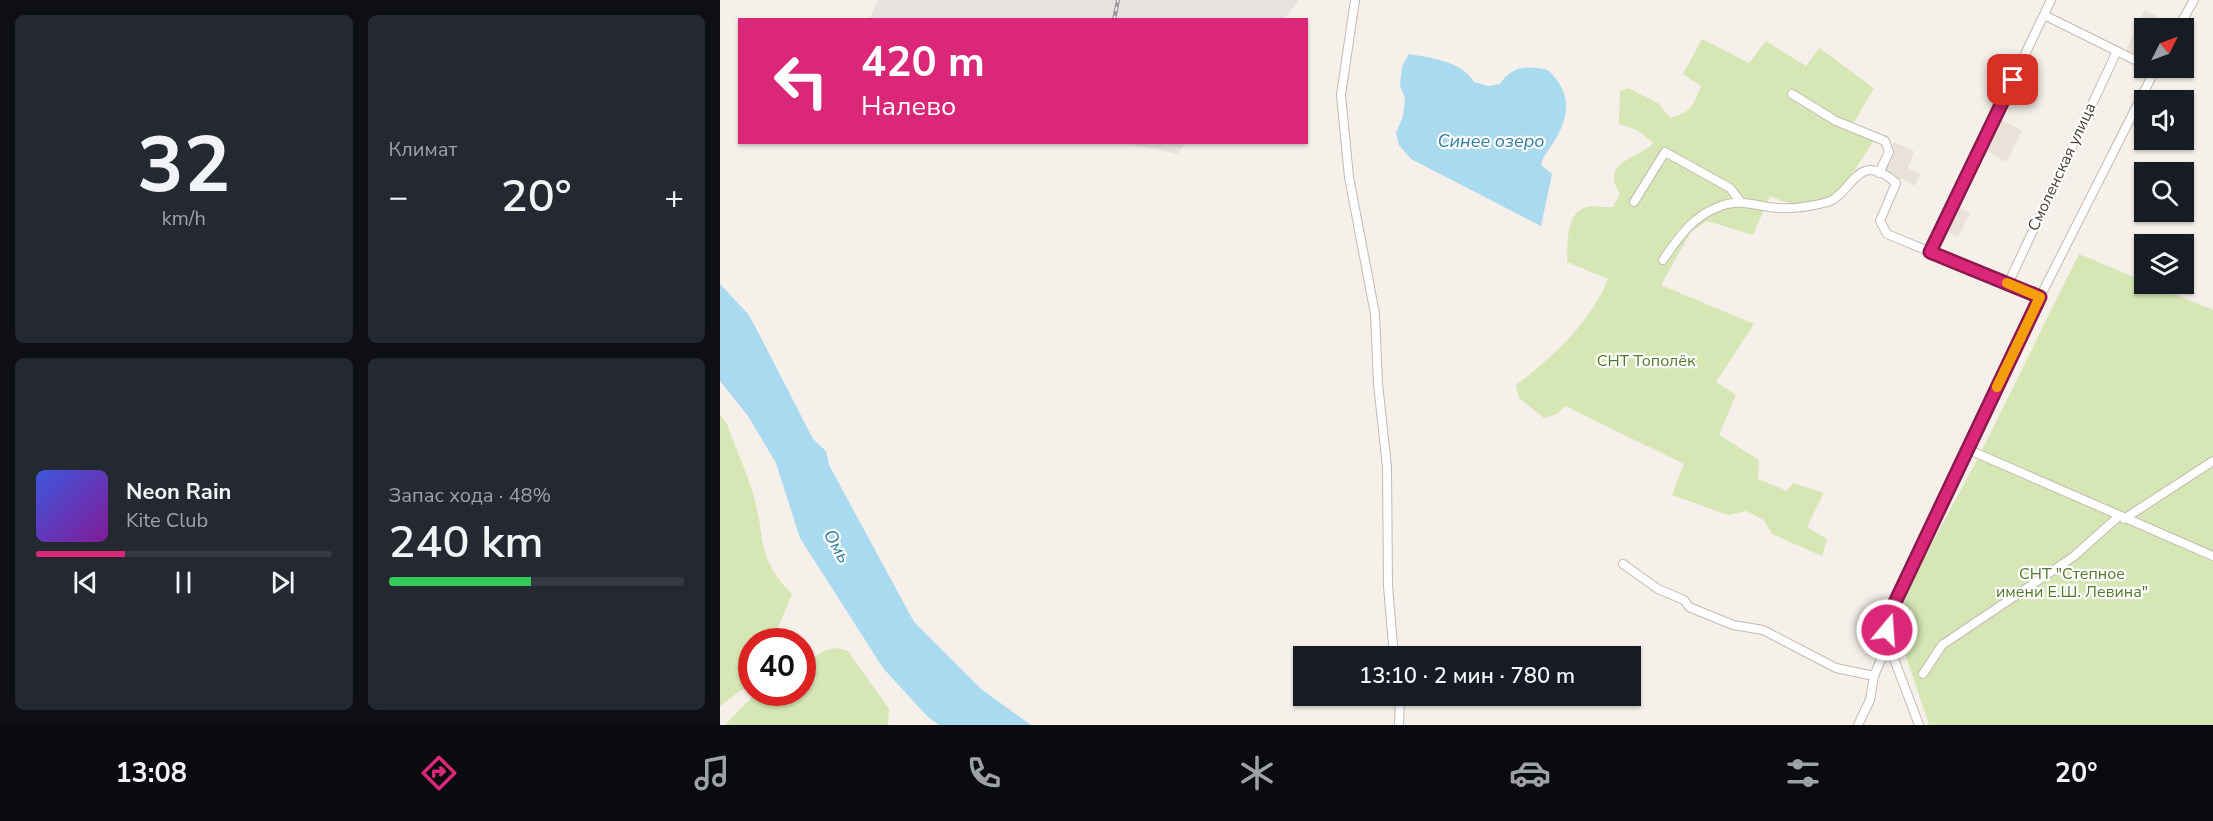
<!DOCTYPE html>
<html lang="ru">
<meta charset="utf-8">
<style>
body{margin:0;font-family:"Nunito Sans",sans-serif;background:#242831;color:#f1f3f6;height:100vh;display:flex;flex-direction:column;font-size:22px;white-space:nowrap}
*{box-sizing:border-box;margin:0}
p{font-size:20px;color:#9ea1a6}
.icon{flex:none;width:33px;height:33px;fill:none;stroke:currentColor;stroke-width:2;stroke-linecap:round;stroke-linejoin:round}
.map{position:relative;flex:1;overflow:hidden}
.sheet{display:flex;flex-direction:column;gap:15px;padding:15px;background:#0d0f14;width:720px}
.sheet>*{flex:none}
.guide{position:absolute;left:18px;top:18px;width:570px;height:126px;border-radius:0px;box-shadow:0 2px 4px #0004;background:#db2777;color:#fff;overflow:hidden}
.needle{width:39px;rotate:48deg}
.tools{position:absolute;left:1414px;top:18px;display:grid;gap:12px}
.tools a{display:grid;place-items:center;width:60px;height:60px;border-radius:0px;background:#171b24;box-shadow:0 2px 4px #0004;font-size:30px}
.speed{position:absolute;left:18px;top:628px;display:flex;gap:12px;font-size:30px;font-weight:700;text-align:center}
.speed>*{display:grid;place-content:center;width:78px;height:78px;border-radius:50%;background:#171b24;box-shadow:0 2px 4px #0004;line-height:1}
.speed .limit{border:9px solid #d22;background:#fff;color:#111}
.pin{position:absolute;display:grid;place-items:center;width:51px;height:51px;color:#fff;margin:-26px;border-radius:12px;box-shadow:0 3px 9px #0006}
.me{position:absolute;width:66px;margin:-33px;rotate:18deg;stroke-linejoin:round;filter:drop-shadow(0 0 4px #0008)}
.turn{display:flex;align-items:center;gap:21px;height:126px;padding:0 24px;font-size:27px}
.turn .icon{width:78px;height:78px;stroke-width:2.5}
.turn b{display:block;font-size:42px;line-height:51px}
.big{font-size:45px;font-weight:600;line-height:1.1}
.sheet .tile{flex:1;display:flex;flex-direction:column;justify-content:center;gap:9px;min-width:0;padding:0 21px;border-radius:9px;background:#242831}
.sheet .dial{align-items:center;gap:0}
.dial b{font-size:78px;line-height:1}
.song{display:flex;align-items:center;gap:18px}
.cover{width:72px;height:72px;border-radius:9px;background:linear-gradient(135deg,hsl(230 70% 55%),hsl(290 70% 35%))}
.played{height:6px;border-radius:3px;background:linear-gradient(90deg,#db2777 30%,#363941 30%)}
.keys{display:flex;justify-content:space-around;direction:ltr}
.heat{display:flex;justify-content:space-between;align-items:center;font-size:33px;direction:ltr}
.charge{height:9px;border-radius:4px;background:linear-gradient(90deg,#34c759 48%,#363941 0)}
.sheet .tiles{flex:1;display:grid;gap:15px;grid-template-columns:repeat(2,1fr)}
.trip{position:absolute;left:573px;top:646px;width:348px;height:60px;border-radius:0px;background:#171b24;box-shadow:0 2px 4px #0004;font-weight:600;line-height:60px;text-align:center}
.dock{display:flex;height:96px;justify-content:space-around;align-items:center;background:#090b0e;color:#9ea1a6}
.dock .icon{width:42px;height:42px}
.dock .selected{color:#db2777}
.dock b{font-size:27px;color:#f1f3f6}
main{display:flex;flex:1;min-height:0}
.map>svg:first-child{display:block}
</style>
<main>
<section class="sheet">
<div class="tiles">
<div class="tile dial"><b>32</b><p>km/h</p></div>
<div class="tile"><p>Климат</p>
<div class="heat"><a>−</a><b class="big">20°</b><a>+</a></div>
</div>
<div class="tile">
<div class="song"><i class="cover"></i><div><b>Neon Rain</b><p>Kite Club</p></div></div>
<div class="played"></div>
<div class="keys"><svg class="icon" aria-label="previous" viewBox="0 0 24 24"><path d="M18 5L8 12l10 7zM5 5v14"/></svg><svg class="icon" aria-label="pause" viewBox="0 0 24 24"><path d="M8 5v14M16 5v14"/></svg><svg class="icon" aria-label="next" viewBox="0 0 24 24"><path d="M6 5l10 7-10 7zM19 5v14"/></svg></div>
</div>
<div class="tile"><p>Запас хода · 48%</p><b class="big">240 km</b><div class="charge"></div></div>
</div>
</section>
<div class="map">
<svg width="1493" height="725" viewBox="0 0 1493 725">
<rect width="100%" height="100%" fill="#f5f0ea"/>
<path fill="#e8e2d9" d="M1425,10l21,12 -3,6h-18v31l-19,-9z
M1277,117l25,14 -16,31 -24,-14z
M1174,142l20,9 -6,17 12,6 -5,12 -12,-7h-11l-11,-7z
M1235,205l15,8 -12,24 -15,-8z"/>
<path fill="#e7e2df" d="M158,0h421l-16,20h-414z
M407,143l59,-1v1l-9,11z"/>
<path fill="#d6e7b5" d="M982,39l47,24 17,-22 40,25 13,-18 55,40 -25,43 24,10c-25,41 -48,82 -103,55l-17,39 -46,-14 -16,11 -30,53 93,39 -38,58 20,13 -17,40 40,25 -1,19 29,12 6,-8 31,10 -17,34 20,12 -5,17 -50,-22 -8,-14 -18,-9 -18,4 -56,-20 12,-31 -119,-58 -8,8 -13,4 -25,-20 -3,-13c36,-27 75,-63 92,-106l-41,-17c1,-17 -2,-48 19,-55 6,-2 19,1 27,0l7,-13c-22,-34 23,-36 33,-51l-16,-13 -18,-6 1,-33 9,-3 30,16 11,14c21,-6 23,-12 31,-32l-18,-12z
M1359,254l134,56v415h-284l-32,-95 12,-44 68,-126z
M0,414l7,10c8,23 19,46 26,69 13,44 2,64 39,101l-20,48h-20l-1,41 -31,23z
M118,648l10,3 41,58 -1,16h-163l31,-32h46l1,-29 23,-14z"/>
<path fill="#a9daef" d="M689,54c22,4 53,7 65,28l14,4 12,-2c12,-18 27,-19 48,-14 21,21 23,39 10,65 -6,11 -14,18 -17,30l11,9 -11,52 -130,-67 -12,-14 -3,-12 7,-17 2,-18 -5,-12 2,-20z
M0,284l28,30 9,16 56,109 13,12 3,14 85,157 67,67 50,36h-92l-12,-9 -44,-48 -83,-130 -24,-75 -28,-47 -28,-35z"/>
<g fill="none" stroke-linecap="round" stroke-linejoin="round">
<defs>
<path id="minor" d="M635,0l-14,95 8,82 26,137 3,70 9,83 1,119 6,71
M1324,15l101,50
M1458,28l16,-28
M1072,94l44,27 49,20 4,11 -10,21
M914,202l31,-50 65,36 10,13
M1210,252l121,-252
M943,260c15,-22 29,-43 55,-53 22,-9 37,-1 59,1 15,1 36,-2 51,-6 24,-8 29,-54 68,-19l-16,38 7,13 153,63
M1288,284l109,-233
M1247,449l246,107
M1404,519l89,-58
M903,564l35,25 26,11 5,7 44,18 30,5 73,38 38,8
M1203,674l19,-29 131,-88 46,-41
M679,725l1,-29
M1138,725l12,-25 4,-24 14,-33
M1199,725l-31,-82 1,-28 151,-318 116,-229"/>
</defs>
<use href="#minor" stroke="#c3bab0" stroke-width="10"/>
<use href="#minor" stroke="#fff" stroke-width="8"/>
<defs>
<path id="rail" d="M394,20l4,-20"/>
</defs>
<use href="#rail" stroke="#989898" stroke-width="4"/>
<use href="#rail" stroke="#fff" stroke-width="1.5" stroke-dasharray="4.5" stroke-linecap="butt"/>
</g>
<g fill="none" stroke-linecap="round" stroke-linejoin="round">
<defs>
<path id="route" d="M1167,630l2,-15 151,-318 -110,-45 83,-172"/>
</defs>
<use href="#route" stroke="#8e194d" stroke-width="15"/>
<use href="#route" stroke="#db2777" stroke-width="10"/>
<path stroke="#f59e0b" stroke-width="10" d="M1277,387l43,-90 -33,-14"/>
</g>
<g text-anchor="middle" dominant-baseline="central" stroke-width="4.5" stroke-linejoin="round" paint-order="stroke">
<g font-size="16" fill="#494038" stroke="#fff">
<text transform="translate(1342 167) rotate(-65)">Смоленская улица</text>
</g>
<g font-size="16" fill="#52792c" stroke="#fff">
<text x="926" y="361">СНТ Тополёк</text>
<text x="1352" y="574">СНТ "Степное<tspan x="1352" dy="18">имени Е.Ш. Левина"</tspan></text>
</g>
<g font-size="18" font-style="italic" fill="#307ea2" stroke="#fff">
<text x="771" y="141">Синее озеро</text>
<text transform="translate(117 546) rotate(60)">Омь</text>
</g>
</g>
</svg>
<div class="tools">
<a><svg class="needle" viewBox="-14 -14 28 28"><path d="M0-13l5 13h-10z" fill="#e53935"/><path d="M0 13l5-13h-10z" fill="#9ea1a6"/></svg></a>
<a><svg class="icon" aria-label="sound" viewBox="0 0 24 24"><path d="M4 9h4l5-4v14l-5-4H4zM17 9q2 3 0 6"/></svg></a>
<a><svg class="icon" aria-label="search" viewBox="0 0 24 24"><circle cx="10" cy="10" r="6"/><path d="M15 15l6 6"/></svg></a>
<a><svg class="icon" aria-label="layers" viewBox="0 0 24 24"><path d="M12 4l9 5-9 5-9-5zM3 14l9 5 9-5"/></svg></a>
</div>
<div class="speed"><div class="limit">40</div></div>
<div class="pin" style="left:1293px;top:80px;background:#d93025"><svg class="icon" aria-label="arrive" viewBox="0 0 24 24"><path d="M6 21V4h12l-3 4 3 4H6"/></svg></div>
<svg class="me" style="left:1167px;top:630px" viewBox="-20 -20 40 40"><circle r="17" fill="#db2777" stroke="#fff" stroke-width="3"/><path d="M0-11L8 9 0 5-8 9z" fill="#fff"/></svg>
<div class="trip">13:10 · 2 мин · 780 m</div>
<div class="guide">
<div class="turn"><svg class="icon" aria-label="left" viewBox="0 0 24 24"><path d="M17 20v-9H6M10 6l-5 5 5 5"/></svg><div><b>420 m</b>Налево</div></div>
</div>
</div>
</main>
<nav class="dock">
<b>13:08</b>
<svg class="icon selected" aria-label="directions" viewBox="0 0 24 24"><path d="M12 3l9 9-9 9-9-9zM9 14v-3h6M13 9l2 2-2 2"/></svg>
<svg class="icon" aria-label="music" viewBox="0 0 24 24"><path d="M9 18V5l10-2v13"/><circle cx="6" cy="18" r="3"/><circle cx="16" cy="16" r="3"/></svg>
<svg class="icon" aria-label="phone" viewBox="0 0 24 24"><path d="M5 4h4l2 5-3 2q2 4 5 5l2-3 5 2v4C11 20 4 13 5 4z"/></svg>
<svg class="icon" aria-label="climate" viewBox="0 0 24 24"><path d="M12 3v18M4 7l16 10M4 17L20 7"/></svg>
<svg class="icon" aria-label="car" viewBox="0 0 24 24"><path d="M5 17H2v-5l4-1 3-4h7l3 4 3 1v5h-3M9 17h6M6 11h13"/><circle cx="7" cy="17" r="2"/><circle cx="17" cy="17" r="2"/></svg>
<svg class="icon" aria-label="filters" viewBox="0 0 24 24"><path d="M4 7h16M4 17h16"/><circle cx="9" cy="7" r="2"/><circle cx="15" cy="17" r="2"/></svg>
<b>20°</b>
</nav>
